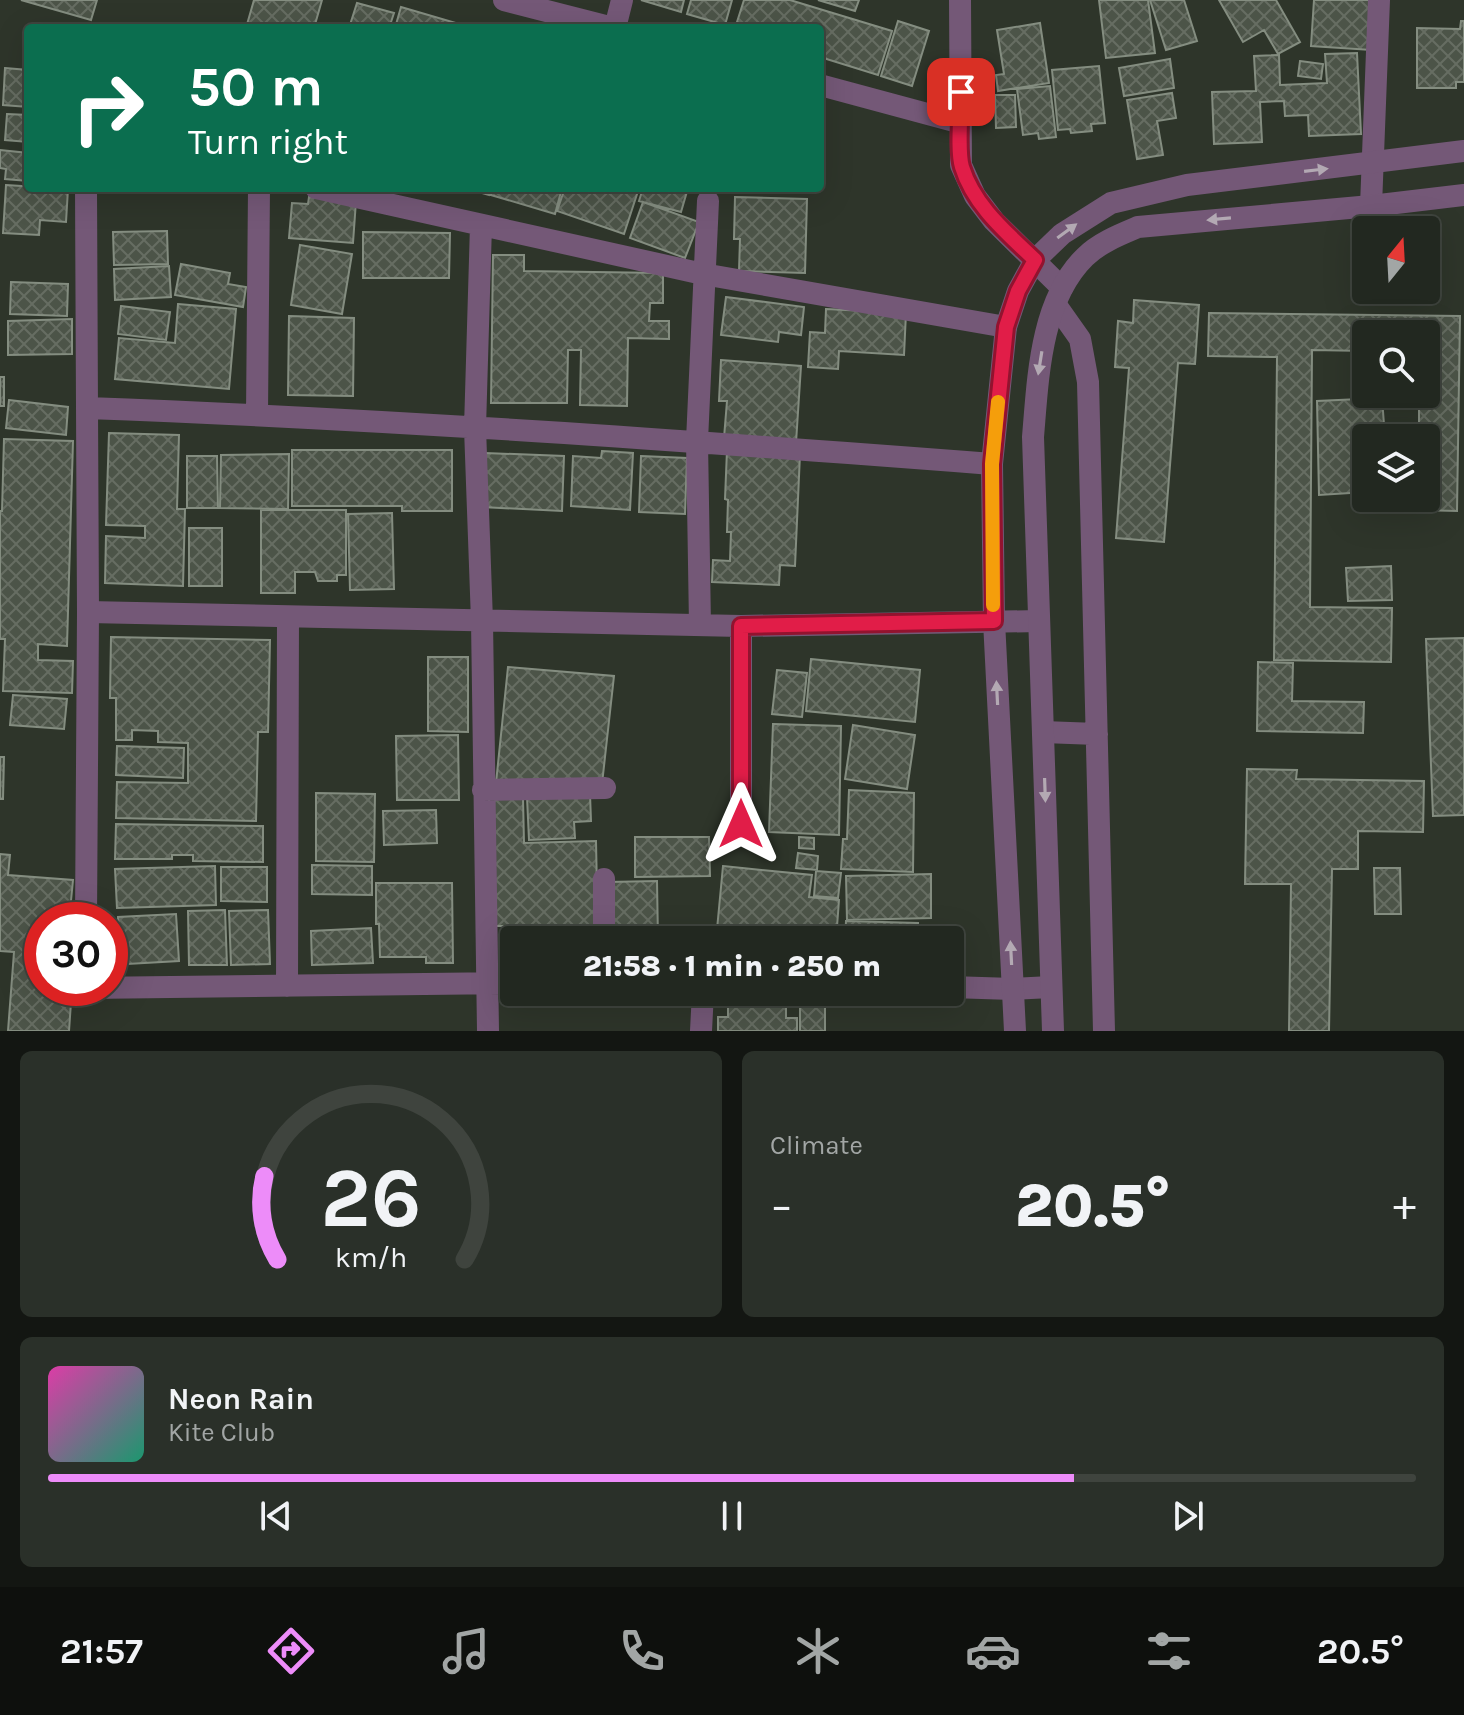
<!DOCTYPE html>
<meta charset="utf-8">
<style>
body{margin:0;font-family:Karla,sans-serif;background:#2a3029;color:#f1f3f6;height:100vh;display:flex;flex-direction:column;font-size:30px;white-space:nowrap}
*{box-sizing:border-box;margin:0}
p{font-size:26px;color:#a2a6a5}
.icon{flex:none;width:44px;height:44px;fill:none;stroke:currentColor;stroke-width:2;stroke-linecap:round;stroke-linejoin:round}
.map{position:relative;height:1031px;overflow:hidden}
.details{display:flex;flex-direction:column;gap:20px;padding:20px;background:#131612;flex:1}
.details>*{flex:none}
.banner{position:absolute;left:24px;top:24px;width:800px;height:168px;border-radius:8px;box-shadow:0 8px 32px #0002,0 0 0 2px #3f443e;background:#0b6e4f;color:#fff;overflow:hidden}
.needle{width:52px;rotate:18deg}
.tools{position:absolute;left:1352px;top:216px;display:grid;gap:16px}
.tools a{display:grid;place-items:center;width:88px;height:88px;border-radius:8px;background:#222820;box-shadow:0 8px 32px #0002,0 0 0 2px #3f443e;font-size:40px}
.speed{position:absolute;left:24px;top:902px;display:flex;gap:16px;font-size:40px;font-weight:700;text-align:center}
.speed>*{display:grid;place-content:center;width:104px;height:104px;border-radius:50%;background:#222820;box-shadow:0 8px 32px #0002,0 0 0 2px #3f443e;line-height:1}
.speed .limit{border:12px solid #d22;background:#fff;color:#111}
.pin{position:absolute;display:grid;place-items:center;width:68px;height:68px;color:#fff;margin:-34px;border-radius:16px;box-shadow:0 4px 12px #0006}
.me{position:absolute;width:88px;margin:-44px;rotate:0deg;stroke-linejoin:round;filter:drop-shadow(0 0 6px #0008)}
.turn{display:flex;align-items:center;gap:28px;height:168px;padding:0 32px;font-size:36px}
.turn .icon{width:104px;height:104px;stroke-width:2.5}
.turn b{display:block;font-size:56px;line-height:68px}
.big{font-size:60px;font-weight:800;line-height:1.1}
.details .widget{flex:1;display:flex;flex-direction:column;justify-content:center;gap:12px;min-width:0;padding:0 28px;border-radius:12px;background:#2a3029}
.details .dial{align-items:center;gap:0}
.dial svg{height:208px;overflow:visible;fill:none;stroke:#3f443e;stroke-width:7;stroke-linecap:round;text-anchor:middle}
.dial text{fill:#f1f3f6;stroke:none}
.song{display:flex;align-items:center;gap:24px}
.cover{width:96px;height:96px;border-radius:12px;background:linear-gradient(135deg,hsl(320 70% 55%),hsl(160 70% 35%))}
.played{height:8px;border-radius:4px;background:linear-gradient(90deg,#ed8cf9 75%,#3f443e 75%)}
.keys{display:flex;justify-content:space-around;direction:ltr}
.heat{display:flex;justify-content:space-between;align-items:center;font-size:44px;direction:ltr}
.details .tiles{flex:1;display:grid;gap:20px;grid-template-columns:1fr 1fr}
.widget:last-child{grid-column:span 2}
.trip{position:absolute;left:500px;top:926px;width:464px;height:80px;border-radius:8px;background:#222820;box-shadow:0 8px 32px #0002,0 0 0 2px #3f443e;font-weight:800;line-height:80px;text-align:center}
.dock{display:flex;height:128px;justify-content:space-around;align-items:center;background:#0e100d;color:#a2a6a5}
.dock .icon{width:56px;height:56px}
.dock .current{color:#ed8cf9}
.dock b{font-size:36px;color:#f1f3f6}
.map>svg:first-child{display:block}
</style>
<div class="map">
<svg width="1464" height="1031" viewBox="0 0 1464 1031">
<defs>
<pattern id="building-cross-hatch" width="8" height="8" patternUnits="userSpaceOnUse" patternTransform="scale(2)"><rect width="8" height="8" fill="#4c5448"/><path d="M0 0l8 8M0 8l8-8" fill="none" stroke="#666d62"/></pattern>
</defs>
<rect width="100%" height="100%" fill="#2e352a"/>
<path fill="url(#building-cross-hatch)" stroke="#848d80" stroke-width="2" d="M21,0h76l-6,20z
M254,0h68l-8,28h-68z
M641,0h43l-3,12z
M691,0h41l-7,25 -38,-11z
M744,0h46l102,31 -14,44 -58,-18v-29h-64l-19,-6z
M818,0h41l-4,11z
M1099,0h49l7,53 -49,5z
M1150,0h34l13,41 -31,9z
M1219,0h57l24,42 -22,12 -14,-24 -21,12z
M1314,0h60l-3,50 -60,-4z
M357,3l37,10 -5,15h-40z
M401,7l65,19v2h-71z
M898,21l31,10 -17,55 -31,-10z
M1461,21h3v61h-8v6h-39v-60l43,1z
M1040,23l9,60 -51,8 -2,-16 8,-1 -7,-44z
M1357,53l4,81 -52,2 -1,-21 -23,1 -1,-15 -24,1 2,40 -48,2 -2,-52 44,-1 -2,-35 25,-1 1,30 47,-2 -2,-29z
M1170,59l4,29 -50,8 -5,-28z
M1300,61l23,3 -2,15 -23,-3z
M1099,66l6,57 -14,1 1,7 -21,2 -1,-4 -12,1 -6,-60z
M5,68l23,2v37l-25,-2z
M1050,86l6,51 -17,2 -1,-6 -15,2 -6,-46z
M1172,93l4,25 -19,3 6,34 -26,4 -10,-59z
M995,95h20l1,32 -20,1z
M7,114l21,1v27l-23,-2z
M0,150l28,3v28l-23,-2 1,-10 -6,-1z
M6,185l62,4 -2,33 -26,-2 -1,15 -36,-2z
M465,188h26l-2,7z
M493,188h69l-7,26 -64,-19z
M565,188h74l-15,46 -67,-23z
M643,188h45l-7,24 -42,-11z
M309,197l47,4 -3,42 -64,-5 3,-35 16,1z
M735,197l72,2 -2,74 -66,-2 1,-32h-6z
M643,202l56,20 -14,36 -55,-20z
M167,231l1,33 -54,1 -1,-33z
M363,232l87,1 -1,45h-86z
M300,245l52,9 -10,60 -51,-9z
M493,255h31v16l139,2v30h-13l-1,18h20v18l-41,-1 -1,68 -47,-1 1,-55h-13l-1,53h-76z
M181,264l49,9 -2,11 18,3 -3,20 -68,-12z
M169,266l2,31 -56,3 -1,-31z
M11,282l57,2 -1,32 -57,-2z
M726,297l78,10 -3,28 -22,-3 -1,10 -57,-7z
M1134,300l65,5 -4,59 -17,-1 -14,179 -48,-4 13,-170 -14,-1 3,-46 15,2z
M178,304l58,5 -7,80 -114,-10 4,-41 56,5z
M121,306l49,6 -4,28 -48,-6z
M826,309l80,4 -2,42 -65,-4 -1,18 -30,-2 2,-35 15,1z
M1209,313l251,3 -3,195 -39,-1v-12h8v-60h-7v-44h7v-60h-60v17l-54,-1 -2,257 82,1 -1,54 -117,-2 3,-303 -69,-1z
M289,316l65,2 -1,78 -65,-1z
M72,319v35l-64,1v-34z
M721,360l80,6 -5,77 -72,-5 3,-37h-8z
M0,377h4v29h-4z
M1382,398l3,40h-19v54l-47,3 -2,-94z
M9,400l59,7 -2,28 -60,-7z
M109,433l70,2 -2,74h8l-2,77 -78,-3 1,-47 39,2v-12l-39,-1z
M4,439l69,2 -6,205 -29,-2v16l35,1 -1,32 -69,-2 2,-52h-5v-128h2z
M292,450h160v61h-50v-5h-110z
M727,450l73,4 -5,112 -15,-1 -1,20 -67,-3 1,-22 17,1 1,-29h-4l1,-32 -3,-1z
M602,451l31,2 -3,57 -59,-4 2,-50 28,2z
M485,453l79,3 -2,55 -80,-4z
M289,454l-1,55 -68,-1 1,-53z
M187,456h30l1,52h-31z
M641,456l46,2 -2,56 -46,-2z
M261,510h85v65h-9v6h-19l-3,-9h-20v21h-34z
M392,513l2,76 -44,1 -2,-76z
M189,528h33v58h-33z
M1391,566l1,34 -44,1 -2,-33z
M111,637l159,3 -2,92h-10l-2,89 -140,-3 1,-36 71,1v-40l-30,-1v-11l-26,-1v10h-16v-42h-6z
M1464,638v177l-31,1 -7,-177z
M428,657h40v75l-40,-1z
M811,659l109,11 -5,52 -109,-11z
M1258,662l35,1 -1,38 72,1 -1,31 -106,-2z
M508,667l106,9 -12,108 -106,-1z
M777,670l30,3 -5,44 -30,-3z
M13,695l54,4 -3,30 -54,-4z
M773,724l68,2 -2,109 -70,-3z
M853,725l62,10 -8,54 -62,-10z
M458,735l1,65h-62l-1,-64z
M117,746l67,2 -1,30 -67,-3z
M0,757h4l-1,42h-3z
M1247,769l50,1 -1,9 128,2 -1,51 -65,-1v38h-26l-3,162h-40l2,-147h-46z
M849,790l65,3 -1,79 -72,-3 2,-30h4z
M316,793l59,1 -1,68 -58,-1z
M590,794l1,27 -17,1 1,16 -46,2 -2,-43z
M523,798l1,45 72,-2 2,99h-84v29h-3l-1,-43h-18l-3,-127z
M436,810l1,33 -53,2 -1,-34z
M116,824l147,2v36l-70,-1v-6h-21v4h-57z
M635,837h74l1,39 -75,1z
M799,837l15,1v11l-15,-1z
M798,853l20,3 -1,14 -21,-2z
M0,854l10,1 -2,20 65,5 -3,31 8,1 -1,8h-35v68h30l-3,43h-61l6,-79 -14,-1z
M312,865l60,1v29l-60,-1z
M215,866l1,39 -99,3 -2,-39z
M723,866l89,9 -3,22 30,3 -3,40h-120z
M221,867h46v35l-46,-1z
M1374,868h26l1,46h-26z
M816,871l25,2 -3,25 -24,-2z
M931,874v44l-84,2 -1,-44z
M657,881l1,59h-49l-1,-58z
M376,883h76l1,80h-27v-6h-46l-1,-33h-3z
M225,910l2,55h-38l-1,-54z
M268,910l2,54 -39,1 -2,-54z
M176,914l3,47 -69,4v-21h9l-1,-27z
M846,921l72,2v11h13v6h-86z
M371,928l2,35 -61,2 -1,-34z
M786,995v23h11v13h-79v-14h10v-21z
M800,1007h25v24h-25z"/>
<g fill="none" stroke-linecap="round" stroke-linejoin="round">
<path stroke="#745877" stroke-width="22" d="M504,0l109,28
M960,0l1,165 14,31 19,25 68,67
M615,28l7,-28
M820,85l141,38
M86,188l1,220c302,11 604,33 905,56
M316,188l387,86 303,53
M1371,206l8,-206
M481,225l-6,203 7,193 6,410
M1056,305l24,34 8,43 16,649
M87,408l1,204
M257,414l2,-226
M700,625l-3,-184 11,-240
M741,626v198
M1043,732l54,2
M483,790l122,-2
M86,920l2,-308 653,14 298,-5
M604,940v-61
M287,986l1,-369
M950,987l63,2 38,-2
M86,988l428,-5
M701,1031l2,-39"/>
<path stroke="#745877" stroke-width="22" d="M1015,1031l-21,-410 -2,-157 14,-137 12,-36 17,-31 27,-26 49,-31 76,-18 277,-34
M1053,1031l-20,-594c5,-58 7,-136 52,-180 14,-14 34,-22 53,-30l233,-21 93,-11"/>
</g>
<defs><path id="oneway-solid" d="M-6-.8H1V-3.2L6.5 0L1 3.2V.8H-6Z" transform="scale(2)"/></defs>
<g fill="#b3a9b3">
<use href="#oneway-solid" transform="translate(1316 170) rotate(-7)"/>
<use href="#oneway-solid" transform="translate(1219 219) rotate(175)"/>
<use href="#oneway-solid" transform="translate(1067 231) rotate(-36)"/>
<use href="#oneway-solid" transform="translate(1040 363) rotate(99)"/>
<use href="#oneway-solid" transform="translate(997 693) rotate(-93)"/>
<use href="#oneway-solid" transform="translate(1045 790) rotate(88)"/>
<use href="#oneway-solid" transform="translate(1011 953) rotate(-93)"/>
</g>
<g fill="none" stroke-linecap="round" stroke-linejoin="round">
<defs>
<path id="route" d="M741,824v-198l253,-5 -2,-157 14,-137 12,-36 17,-31c-28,-27 -61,-54 -73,-93 -5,-16 -1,-55 -1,-75"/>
</defs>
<use href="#route" stroke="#92132f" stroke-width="20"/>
<use href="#route" stroke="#e11d48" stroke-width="14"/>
<path stroke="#f59e0b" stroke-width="14" d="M993,605l-1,-141 6,-62"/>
</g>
</svg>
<div class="tools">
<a><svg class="needle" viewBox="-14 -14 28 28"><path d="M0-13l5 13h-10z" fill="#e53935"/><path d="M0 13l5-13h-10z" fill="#a2a6a5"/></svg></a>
<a><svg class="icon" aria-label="search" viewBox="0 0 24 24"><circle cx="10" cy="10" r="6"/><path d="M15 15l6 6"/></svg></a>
<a><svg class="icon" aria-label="layers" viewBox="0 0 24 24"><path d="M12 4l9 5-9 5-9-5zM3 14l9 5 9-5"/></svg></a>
</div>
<div class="speed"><div class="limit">30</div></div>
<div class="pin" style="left:961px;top:92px;background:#d93025"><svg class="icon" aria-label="arrive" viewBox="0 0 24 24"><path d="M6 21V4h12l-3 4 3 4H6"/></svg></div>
<svg class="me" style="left:741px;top:824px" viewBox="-20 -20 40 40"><path d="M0-17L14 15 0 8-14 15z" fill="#e11d48" stroke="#fff" stroke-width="4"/></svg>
<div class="trip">21:58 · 1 min · 250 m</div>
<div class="banner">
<div class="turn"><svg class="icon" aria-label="right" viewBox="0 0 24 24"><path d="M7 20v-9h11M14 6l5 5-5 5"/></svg><div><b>50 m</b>Turn right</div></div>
</div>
</div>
<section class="details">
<div class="tiles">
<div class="widget dial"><svg viewBox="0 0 100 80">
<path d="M14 69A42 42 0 1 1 86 69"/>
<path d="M14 69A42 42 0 0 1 9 37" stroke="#ed8cf9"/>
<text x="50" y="56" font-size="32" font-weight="700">26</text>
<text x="50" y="72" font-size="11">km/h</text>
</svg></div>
<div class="widget"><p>Climate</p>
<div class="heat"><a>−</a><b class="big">20.5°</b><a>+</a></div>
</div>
<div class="widget">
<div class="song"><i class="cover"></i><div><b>Neon Rain</b><p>Kite Club</p></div></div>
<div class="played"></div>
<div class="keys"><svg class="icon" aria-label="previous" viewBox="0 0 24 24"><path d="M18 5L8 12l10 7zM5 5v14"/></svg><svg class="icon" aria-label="pause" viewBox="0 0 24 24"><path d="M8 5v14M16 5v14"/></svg><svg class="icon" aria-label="next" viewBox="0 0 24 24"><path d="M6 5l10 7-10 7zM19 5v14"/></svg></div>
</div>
</div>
</section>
<nav class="dock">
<b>21:57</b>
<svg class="icon current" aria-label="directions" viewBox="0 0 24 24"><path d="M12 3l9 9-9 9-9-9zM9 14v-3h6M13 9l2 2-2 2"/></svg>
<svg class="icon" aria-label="music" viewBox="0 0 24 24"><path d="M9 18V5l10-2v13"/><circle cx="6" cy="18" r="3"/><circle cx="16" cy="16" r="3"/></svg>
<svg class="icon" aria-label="phone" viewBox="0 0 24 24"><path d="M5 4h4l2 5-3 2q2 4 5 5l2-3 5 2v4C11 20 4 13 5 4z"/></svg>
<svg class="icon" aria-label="climate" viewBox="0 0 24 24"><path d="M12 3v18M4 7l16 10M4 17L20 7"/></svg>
<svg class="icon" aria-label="car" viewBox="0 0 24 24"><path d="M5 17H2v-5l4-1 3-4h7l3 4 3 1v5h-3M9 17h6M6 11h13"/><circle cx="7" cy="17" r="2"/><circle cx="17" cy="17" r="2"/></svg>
<svg class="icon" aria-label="filters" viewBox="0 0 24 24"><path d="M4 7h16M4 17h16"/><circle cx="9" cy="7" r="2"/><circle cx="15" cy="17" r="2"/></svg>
<b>20.5°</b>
</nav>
